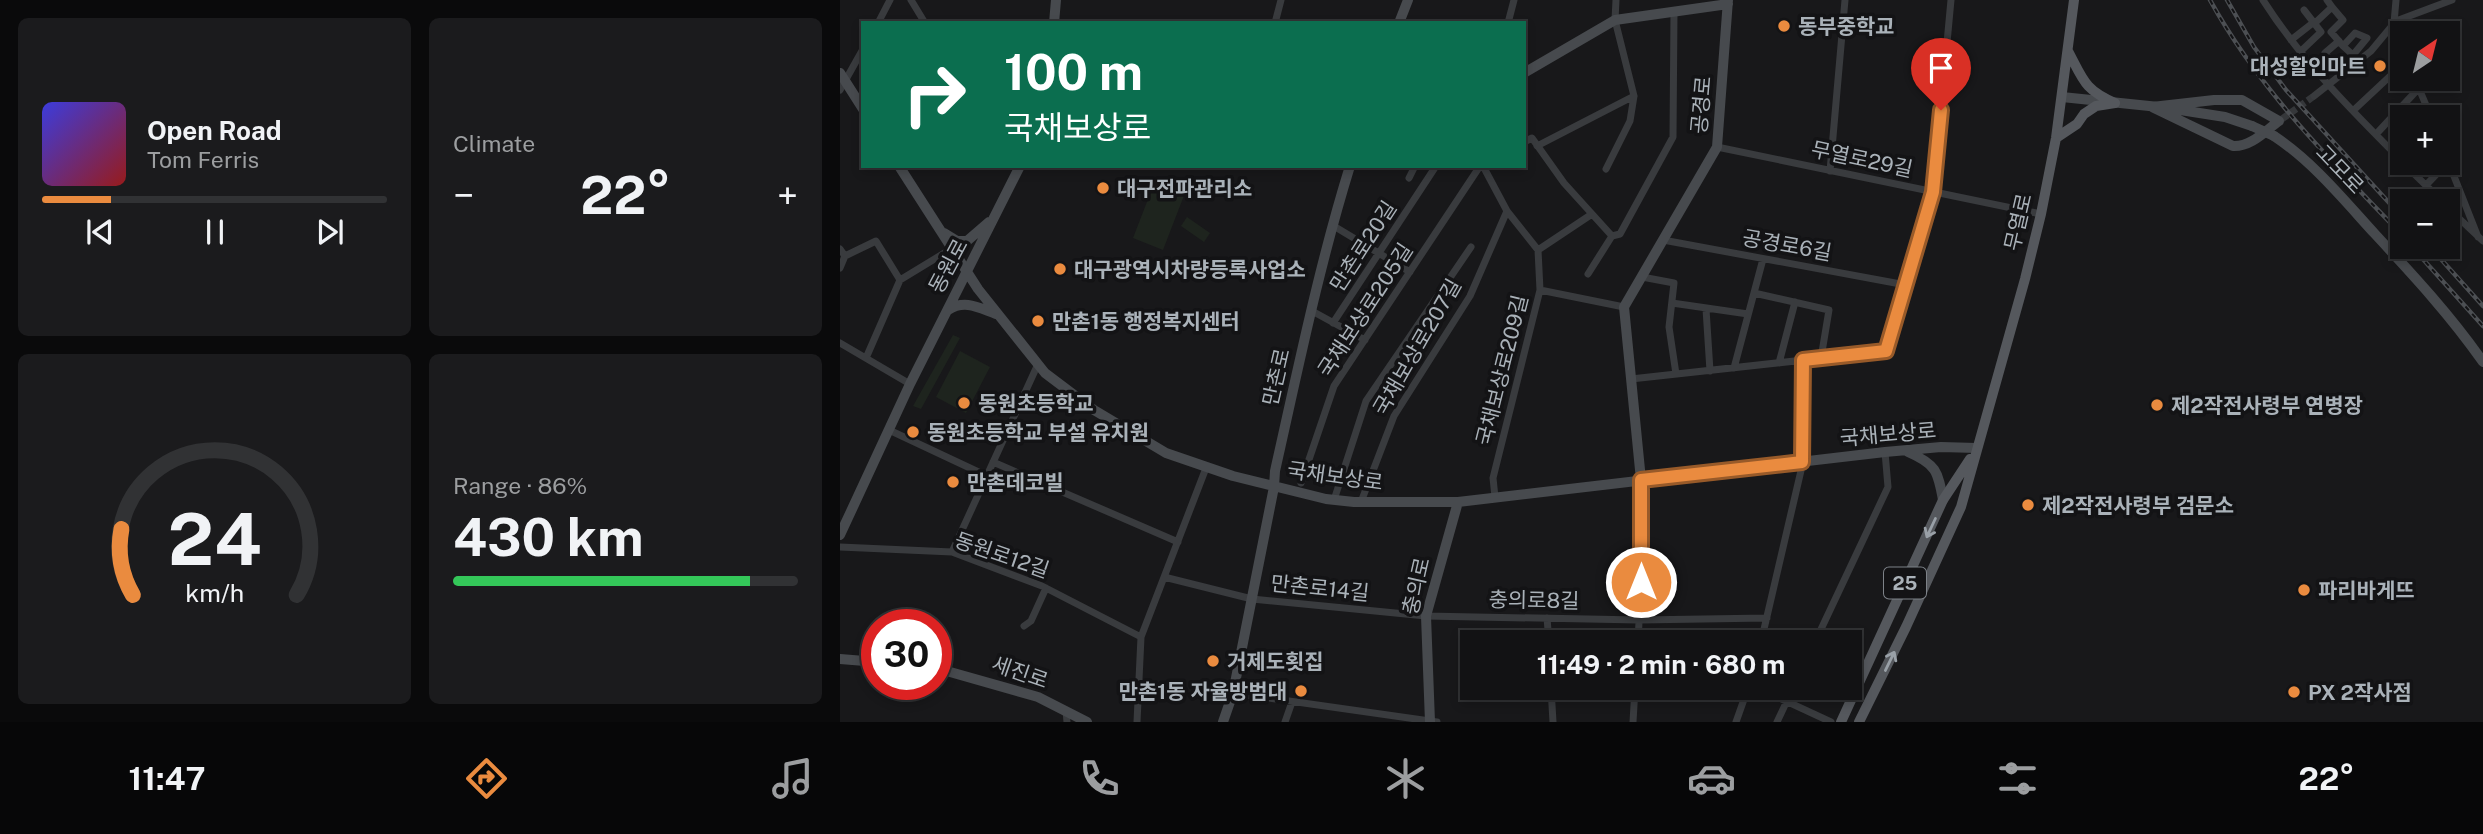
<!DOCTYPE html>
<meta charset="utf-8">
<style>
body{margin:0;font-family:"Public Sans","Noto Sans KR",sans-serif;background:#1b1b1d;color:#f1f3f6;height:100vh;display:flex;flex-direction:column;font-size:26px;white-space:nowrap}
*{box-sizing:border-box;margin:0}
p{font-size:23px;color:#9c9ea0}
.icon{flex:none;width:38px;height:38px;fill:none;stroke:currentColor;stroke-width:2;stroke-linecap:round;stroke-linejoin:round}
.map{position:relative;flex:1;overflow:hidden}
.panel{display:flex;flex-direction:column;gap:18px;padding:18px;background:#0a0a0b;width:840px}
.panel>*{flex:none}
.banner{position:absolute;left:21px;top:21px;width:665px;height:147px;border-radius:0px;box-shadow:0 4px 10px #0003,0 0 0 2px #313234;background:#0b6e4f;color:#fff;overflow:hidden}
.needle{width:46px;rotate:35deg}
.fabs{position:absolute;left:1550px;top:21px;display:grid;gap:14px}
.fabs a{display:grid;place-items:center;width:70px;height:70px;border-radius:0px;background:#121214;box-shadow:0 4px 10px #0003,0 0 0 2px #313234;font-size:35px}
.speed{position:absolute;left:21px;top:609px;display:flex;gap:14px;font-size:35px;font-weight:700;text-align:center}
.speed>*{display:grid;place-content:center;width:91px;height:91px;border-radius:50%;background:#121214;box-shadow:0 4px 10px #0003,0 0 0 2px #313234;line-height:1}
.speed .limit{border:10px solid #d22;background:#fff;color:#111}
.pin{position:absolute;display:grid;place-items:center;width:60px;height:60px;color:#fff;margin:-72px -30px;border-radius:50% 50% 50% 0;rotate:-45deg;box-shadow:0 0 7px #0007}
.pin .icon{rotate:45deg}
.me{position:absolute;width:77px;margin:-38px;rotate:0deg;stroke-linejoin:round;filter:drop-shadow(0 0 5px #0008)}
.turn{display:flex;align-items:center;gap:24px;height:147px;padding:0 28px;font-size:32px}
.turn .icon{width:91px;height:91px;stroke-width:2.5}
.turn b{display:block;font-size:49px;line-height:60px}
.big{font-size:52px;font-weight:700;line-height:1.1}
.panel .card{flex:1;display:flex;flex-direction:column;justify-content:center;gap:10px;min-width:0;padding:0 24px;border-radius:10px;background:#1b1b1d}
.panel .dial{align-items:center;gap:0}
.dial svg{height:182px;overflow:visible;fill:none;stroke:#313234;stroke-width:7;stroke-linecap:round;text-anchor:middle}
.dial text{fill:#f1f3f6;stroke:none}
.song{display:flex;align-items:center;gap:21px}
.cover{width:84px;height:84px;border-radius:10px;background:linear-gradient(135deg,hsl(240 70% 55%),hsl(0 70% 35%))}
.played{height:7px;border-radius:4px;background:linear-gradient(90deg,#ea8b3f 20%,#313234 20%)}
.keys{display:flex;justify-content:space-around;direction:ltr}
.heat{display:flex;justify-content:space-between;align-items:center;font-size:38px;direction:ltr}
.charge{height:10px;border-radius:5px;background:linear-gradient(90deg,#34c759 86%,#313234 0)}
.panel .tiles{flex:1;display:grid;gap:18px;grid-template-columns:repeat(2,1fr)}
.trip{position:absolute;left:620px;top:630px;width:402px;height:70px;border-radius:0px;background:#121214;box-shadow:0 4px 10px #0003,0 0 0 2px #313234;font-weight:700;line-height:70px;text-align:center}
.tabs{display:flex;height:112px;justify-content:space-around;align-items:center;background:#070708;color:#9c9ea0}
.tabs .icon{width:49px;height:49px}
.tabs .active{color:#ea8b3f}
.tabs b{font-size:32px;color:#f1f3f6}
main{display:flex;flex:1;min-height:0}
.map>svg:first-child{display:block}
</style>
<main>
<section class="panel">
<div class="tiles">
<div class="card">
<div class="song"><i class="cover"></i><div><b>Open Road</b><p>Tom Ferris</p></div></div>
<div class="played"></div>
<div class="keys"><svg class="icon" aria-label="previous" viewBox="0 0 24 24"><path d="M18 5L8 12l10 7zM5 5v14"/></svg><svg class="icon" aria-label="pause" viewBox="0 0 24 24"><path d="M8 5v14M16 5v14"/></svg><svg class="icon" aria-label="next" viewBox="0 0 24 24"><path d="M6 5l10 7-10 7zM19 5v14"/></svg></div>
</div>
<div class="card"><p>Climate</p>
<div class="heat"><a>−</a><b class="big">22°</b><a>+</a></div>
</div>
<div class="card dial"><svg viewBox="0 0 100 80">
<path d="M14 69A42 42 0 1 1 86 69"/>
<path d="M14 69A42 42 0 0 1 9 40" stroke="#ea8b3f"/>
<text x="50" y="56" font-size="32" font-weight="700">24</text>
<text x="50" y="72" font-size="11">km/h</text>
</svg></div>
<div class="card"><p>Range · 86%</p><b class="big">430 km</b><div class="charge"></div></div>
</div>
</section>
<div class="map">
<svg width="1643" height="722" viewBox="0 0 1643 722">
<rect width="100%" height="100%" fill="#18181a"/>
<path fill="#1e241e" d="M315,181l30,12 -22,57 -30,-12z
M347,217l23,16 -6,9 -23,-16z
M113,335l7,3 -39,71 -8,-3z
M120,351l30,16 -24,46 -30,-16z"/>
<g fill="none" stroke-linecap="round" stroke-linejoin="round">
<path stroke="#35373a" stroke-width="7" stroke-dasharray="7 3.5" stroke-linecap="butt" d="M1442,119l32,-23"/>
<path stroke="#393b3e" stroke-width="7" d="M71,0l14,23
M1423,0c39,61 89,111 140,162
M1556,0l-2,23 9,24
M1492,7l11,13 -12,12 12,14 12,-13 12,5 -14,17 -10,-9
M38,23l12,-23
M435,23l6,-23
M668,23l6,-23
M1475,23l17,-16 -5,-7
M1451,40l23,-18
M1499,41l-14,12 16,21
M1460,52l21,-20 -17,-22
M1575,79l16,38
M0,90l23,-41
M1474,96l57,-45 25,-30 56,-21
M1516,108l47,-44
M1539,131l40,-43
M684,142l8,-4 32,45 48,53
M697,146l97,-50
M877,147l324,67
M1559,151l4,-4
M1608,161l30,76
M1563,163l39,38
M643,166l24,45 31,39 2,40 -47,188 2,19
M766,169l24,-48 4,-25 -19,-76 1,-20
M990,171l15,-171
M569,178l6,-12
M1589,182l18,-19
M1608,208l35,33
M492,225l78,47
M823,240l243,45
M0,249l5,7 -5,12
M698,250l54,-36
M5,256l31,-15 24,39
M748,274l24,-38 8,-2 53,-97 1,-125
M802,277l32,6 -5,44 7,47
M700,290l84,17
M914,293l75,17 -8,48
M832,303l76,11
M866,309l4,62
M472,311l53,29
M493,323l103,-157
M0,343l70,41
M26,358l34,-78 51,-31
M939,363l16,-61
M894,368l29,-109
M791,379l255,-28 47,-159 18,-192
M49,430l98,46
M153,462l185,80
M461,483l33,-97 146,-220
M494,500l32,-99 105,-154
M521,502l33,-86 76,-120 37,-85
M0,547l112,5 90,34 99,51
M112,552l86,-188
M324,577l88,22 174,17 213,4 128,-2
M707,618l2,24
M184,626l7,-5 15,-33
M798,642l3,-60v-102
M921,642l42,-180v-102
M975,642l73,-155 -3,-35
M711,688l2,34
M918,688l73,34
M393,693l204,29
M226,711l1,11
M297,722l4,-85 65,-169
M445,722l7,-20
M793,722l2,-34
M896,722l12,-34
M937,722l16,-34"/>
<path stroke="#474a4e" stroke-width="10" d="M214,23l2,-23
M559,23l9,-23
M0,73l23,36
M684,73l91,-53 113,-16
M1222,97l97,10
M1374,100h28l37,21c-14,10 -28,26 -46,25l-81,-39z
M1334,109l51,8 27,9
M1434,136c39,26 69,63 101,98 38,41 76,82 108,128
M59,166l79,123 67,84 49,37 72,43 67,23 93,23 28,3h104l427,-50 56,-5 36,1
M104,233l13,8h10l22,-19
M108,310c17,-11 31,-2 48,4
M1068,452c28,12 30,19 35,48
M801,480l-17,-173 93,-160 11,-147
M0,535l70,-151 110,-218
M0,659l37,3
M96,668l102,29 49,25
M383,722l10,-29 41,-206 1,-16c23,-102 44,-205 75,-305
M590,722l-4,-106 32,-114"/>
<path stroke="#55585d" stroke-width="10" d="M1228,51c15,28 16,39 47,52
M1216,138l21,-14 7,-10 12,-8 19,-3
M1001,722l102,-222 27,-41
M1019,722l47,-95 55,-120 64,-228 16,-65 15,-76 18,-138"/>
<defs>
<path id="rail" d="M1370,0c50,91 122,162 193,236
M1387,0l27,47 32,43 117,128
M1572,247l71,79
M1590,247l53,59"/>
</defs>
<use href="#rail" stroke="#4c4f53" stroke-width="4.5"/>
<use href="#rail" stroke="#131315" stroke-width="2" stroke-dasharray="5" stroke-linecap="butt"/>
<path stroke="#474a4e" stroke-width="10" d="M1412,126l22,10"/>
</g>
<defs><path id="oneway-shaft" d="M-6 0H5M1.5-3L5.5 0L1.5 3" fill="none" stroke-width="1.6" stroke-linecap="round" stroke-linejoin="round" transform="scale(1.75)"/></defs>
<g stroke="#99a0a7">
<use href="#oneway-shaft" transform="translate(1091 528) rotate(115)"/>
<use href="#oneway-shaft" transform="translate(1050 661) rotate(-64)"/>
</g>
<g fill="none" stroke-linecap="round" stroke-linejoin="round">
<defs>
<path id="route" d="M801,582v-102l161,-18 1,-102 83,-9 47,-159 8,-82"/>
</defs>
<use href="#route" stroke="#985a29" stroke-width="18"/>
<use href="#route" stroke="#ea8b3f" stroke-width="12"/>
</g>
<g fill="#ea8b3f" stroke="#131315" stroke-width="2.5">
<circle cx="944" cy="26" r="7"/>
<circle cx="1540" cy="66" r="7"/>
<circle cx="263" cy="188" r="7"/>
<circle cx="220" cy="269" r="7"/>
<circle cx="198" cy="321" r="7"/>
<circle cx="124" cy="403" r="7"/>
<circle cx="1317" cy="405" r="7"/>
<circle cx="73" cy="432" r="7"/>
<circle cx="113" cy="482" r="7"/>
<circle cx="1188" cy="505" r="7"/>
<circle cx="1464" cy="590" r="7"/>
<circle cx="373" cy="661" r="7"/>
<circle cx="461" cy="691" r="7"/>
<circle cx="1454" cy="692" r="7"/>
</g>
<g text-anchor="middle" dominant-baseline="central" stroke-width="7" stroke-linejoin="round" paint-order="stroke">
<rect fill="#131315" stroke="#7d8288" stroke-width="2" x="1044" y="567.5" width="42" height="31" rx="5"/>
<g font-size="19" font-weight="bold" fill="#aab2b9">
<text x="1065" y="583">25</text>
</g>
<g font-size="21" font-weight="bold" fill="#aab2b9" stroke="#131315" text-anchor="start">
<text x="958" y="26">동부중학교</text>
<text x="1526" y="66" text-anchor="end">대성할인마트</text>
<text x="277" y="188">대구전파관리소</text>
<text x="234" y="269">대구광역시차량등록사업소</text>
<text x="212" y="321">만촌1동 행정복지센터</text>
<text x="138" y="403">동원초등학교</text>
<text x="1331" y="405">제2작전사령부 연병장</text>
<text x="87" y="432">동원초등학교 부설 유치원</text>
<text x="127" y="482">만촌데코빌</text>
<text x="1202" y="505">제2작전사령부 검문소</text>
<text x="1478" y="590">파리바게뜨</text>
<text x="387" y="661">거제도횟집</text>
<text x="447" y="691" text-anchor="end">만촌1동 자율방범대</text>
<text x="1468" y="692">PX 2작사점</text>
</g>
<g font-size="21" fill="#aab2b9" stroke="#131315">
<text transform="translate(861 105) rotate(-85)">공경로</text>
<text transform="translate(1022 159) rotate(12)">무열로29길</text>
<text transform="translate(1500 169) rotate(46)">고모로</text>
<text transform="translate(1178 222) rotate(-77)">무열로</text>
<text transform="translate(947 245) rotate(10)">공경로6길</text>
<text transform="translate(523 246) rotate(-57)">만촌로20길</text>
<text transform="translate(108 266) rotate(-62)">동원로</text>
<text transform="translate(525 310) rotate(-57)">국채보상로205길</text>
<text transform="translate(577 347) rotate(-60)">국채보상로207길</text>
<text transform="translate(662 370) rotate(-76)">국채보상로209길</text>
<text transform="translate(436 377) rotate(-77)">만촌로</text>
<text transform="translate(1048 434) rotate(-5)">국채보상로</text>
<text transform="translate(495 476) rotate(8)">국채보상로</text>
<text transform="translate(162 555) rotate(19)">동원로12길</text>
<text transform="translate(576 586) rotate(-77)">충의로</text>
<text transform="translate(480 588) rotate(6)">만촌로14길</text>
<text transform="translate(694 600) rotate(1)">충의로8길</text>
<text transform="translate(180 672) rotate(19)">세진로</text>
</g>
</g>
</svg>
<div class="fabs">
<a><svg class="needle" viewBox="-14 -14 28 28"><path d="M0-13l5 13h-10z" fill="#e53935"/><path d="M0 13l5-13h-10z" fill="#9c9ea0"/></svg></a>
<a>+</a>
<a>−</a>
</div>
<div class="speed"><div class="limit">30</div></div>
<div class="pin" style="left:1101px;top:110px;background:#d93025"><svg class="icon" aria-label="arrive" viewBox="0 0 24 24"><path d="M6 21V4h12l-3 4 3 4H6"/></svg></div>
<svg class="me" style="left:801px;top:582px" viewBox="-20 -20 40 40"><circle r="17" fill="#ea8b3f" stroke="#fff" stroke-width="3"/><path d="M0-11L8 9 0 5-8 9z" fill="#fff"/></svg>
<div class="trip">11:49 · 2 min · 680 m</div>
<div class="banner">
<div class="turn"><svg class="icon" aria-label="right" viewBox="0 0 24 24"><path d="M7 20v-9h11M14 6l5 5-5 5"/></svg><div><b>100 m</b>국채보상로</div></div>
</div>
</div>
</main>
<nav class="tabs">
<b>11:47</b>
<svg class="icon active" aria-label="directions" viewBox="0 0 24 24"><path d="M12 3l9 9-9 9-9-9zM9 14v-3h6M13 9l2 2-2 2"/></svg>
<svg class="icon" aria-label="music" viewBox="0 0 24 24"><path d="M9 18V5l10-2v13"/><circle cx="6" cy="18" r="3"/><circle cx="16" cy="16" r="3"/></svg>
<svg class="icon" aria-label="phone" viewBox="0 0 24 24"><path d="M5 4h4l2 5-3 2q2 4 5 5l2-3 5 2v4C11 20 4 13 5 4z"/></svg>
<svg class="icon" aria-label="climate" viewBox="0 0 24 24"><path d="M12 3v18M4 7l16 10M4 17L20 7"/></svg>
<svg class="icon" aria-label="car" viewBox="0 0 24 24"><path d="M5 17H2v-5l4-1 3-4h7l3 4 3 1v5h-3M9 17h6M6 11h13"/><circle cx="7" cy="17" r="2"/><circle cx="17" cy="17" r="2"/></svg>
<svg class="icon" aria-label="filters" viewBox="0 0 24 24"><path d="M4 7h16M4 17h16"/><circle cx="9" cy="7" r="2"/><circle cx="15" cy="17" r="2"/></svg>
<b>22°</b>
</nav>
